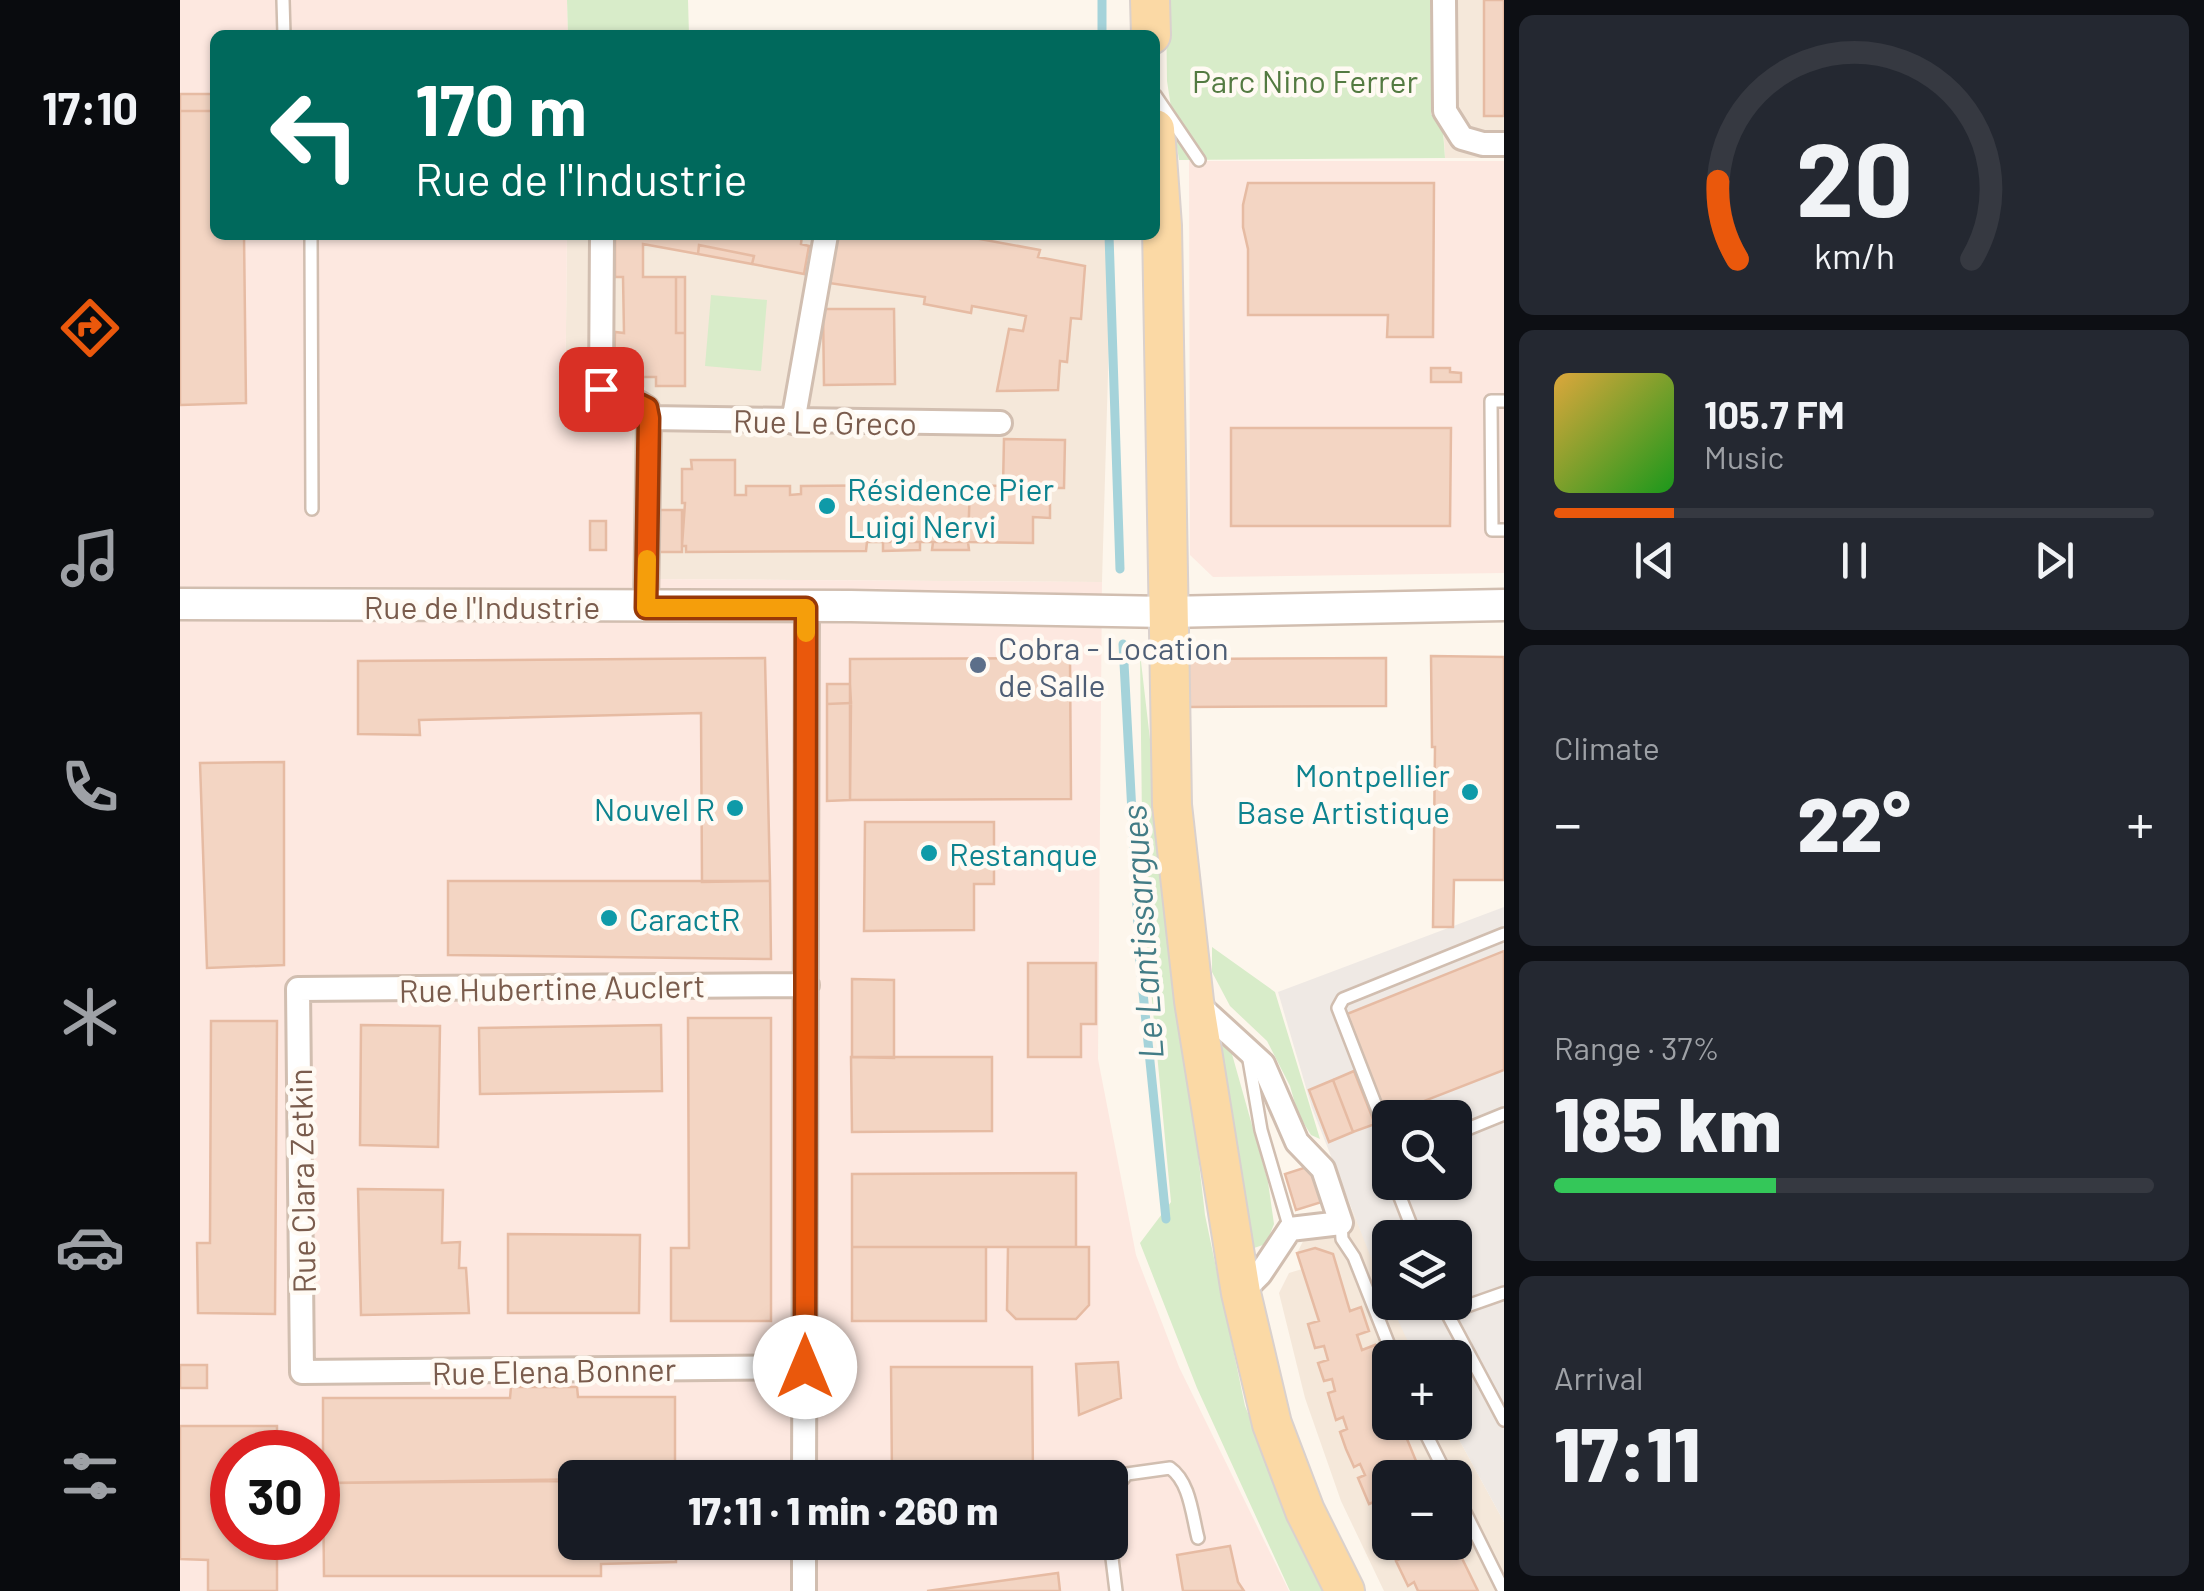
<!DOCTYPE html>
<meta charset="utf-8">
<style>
body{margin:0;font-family:Barlow,sans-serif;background:#242831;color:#f1f3f6;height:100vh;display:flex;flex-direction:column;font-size:38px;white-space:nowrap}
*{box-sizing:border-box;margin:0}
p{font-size:32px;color:#9ea1a6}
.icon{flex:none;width:55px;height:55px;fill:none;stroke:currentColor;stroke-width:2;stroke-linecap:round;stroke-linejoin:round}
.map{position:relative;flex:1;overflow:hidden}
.details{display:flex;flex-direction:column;gap:15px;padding:15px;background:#0d0f14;width:700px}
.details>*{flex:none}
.top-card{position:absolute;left:30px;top:30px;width:950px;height:210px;border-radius:15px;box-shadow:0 2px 8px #0004;background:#00695c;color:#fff;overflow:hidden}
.tools{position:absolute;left:1192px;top:1100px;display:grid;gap:20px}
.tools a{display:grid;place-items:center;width:100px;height:100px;border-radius:15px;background:#171b24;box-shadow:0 2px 8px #0004;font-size:50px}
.speed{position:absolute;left:30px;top:1430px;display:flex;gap:20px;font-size:50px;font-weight:700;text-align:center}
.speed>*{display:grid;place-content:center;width:130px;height:130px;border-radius:50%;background:#171b24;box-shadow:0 2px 8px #0004;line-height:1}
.speed .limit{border:15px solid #d22;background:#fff;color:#111}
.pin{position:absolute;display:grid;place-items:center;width:85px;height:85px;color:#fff;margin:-42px;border-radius:20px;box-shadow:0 5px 15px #0006}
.me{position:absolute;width:110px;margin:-55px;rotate:0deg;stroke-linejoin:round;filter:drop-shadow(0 0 8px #0008)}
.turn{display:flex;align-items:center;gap:35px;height:210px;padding:0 40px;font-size:45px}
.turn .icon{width:130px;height:130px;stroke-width:2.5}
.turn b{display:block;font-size:70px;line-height:85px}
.big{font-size:75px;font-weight:800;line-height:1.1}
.details .widget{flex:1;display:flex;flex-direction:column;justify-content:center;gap:15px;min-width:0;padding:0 35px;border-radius:15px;background:#242831}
.details .dial{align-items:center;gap:0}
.dial svg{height:260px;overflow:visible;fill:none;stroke:#363941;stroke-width:7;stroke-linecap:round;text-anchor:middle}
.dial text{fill:#f1f3f6;stroke:none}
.song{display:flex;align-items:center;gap:30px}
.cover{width:120px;height:120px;border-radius:15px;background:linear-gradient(135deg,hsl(40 70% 55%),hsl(120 70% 35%))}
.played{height:10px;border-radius:5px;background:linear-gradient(90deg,#ea580c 20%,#363941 20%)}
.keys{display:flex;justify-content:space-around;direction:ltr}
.heat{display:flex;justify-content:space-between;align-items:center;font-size:55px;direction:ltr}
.charge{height:15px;border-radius:8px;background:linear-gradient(90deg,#34c759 37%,#363941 0)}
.trip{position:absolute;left:378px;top:1460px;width:570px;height:100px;border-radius:15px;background:#171b24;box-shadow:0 2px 8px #0004;font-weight:800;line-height:100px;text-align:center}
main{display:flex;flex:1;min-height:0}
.tab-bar{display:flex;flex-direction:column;width:180px;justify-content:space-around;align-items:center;background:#090b0e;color:#9ea1a6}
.tab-bar .icon{width:70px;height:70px}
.tab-bar .current{color:#ea580c}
.tab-bar b{font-size:45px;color:#f1f3f6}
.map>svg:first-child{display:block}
</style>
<main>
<nav class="tab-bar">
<b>17:10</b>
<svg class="icon current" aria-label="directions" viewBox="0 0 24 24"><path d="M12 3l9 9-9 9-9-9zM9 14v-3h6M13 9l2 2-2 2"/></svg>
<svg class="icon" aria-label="music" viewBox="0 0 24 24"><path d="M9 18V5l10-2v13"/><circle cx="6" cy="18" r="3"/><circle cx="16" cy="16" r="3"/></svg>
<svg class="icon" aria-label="phone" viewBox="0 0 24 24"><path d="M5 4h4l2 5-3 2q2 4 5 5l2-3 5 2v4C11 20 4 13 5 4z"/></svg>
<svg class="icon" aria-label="climate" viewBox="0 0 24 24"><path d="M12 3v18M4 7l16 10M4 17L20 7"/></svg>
<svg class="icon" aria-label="car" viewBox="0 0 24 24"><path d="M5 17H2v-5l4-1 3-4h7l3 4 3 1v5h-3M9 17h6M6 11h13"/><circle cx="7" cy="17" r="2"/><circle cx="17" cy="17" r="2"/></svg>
<svg class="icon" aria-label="filters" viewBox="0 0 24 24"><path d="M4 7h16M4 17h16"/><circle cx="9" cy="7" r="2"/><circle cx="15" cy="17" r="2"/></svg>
</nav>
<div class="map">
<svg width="1324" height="1591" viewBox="0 0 1324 1591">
<rect width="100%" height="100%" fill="#fdf6ec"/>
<path fill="#f5e8da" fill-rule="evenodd" d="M1257,0h67v158h-59z
M387,235h545l-10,347 -470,-3v-154h-67z
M1169,1203l66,154 -25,1v64l60,1 54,99v69h-120l-43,-90 -36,-103 -26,-105 10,-20 13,-4 -5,-16 19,-37zM1210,1478h65v64h-65z"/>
<path fill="#fde8e0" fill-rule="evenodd" d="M0,0h387l1,35h-353v200h352l-2,189h67l1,155 469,3 -4,477 38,196 43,112 110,224h-1109zM52,1452h86v86h-86zM395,1478h535v64h-535z
M1009,161h315v412l-291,4 -23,-22z"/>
<path fill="#efe9e4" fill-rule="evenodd" d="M1324,907v615l-54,-99 5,-1v-64l-40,-1 -32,-69 -71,-180 -34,-116zM1210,1118h65v64h-65zM1210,1238h65v64h-65z"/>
<path fill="#d8ecc9" d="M387,0h121l1,35h-121z
M986,0h265v115l11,1 3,42 -266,2 -12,-79z
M531,295l56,5 -6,71 -56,-5z
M960,653l65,562 40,191 56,137 24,48h-35l-93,-203 -57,-145 31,-41 -28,-297z
M1032,947l63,45 45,147 -9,-4 -13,-21 -8,-28 -23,-45 -37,-35 -18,-34z
M1039,1043l11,4 38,135 6,42 -8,20 -12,4z"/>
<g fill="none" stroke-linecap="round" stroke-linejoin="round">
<path stroke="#a5d3da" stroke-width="9" d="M922,0v35
M929,235l11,334
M943,644l17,319 26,256"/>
</g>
<path fill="#f3d5c3" stroke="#e6bba3" stroke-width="2.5" d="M1304,0h20v116h-20z
M0,94h35v17h-35z
M0,111h35v124h29l2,168 -66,2z
M1068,183h186l-1,154h-46l1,-22h-140v-66l-5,-22v-22z
M435,235h187l-1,9 8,2 -5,28 -52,-10 2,-8 -55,-11 -1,9 -55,-10v33h33v56h9v53h-29v-9h-13v9h-29l1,-54 9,1 -1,-56h-8z
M658,235h120l82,15 -2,7 47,9 -4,53 -10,-1 -4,44 -7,-1 -2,29 -61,1 12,-62 14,2 3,-15 -54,-10 -1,7 -47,-9 1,-7 -96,-14z
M519,245l55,11 -2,8 -54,-10z
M496,277h9v56h-9z
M643,309h71l1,75 -71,1z
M1251,368h19v4l11,1v9h-30z
M1051,428h220l-1,98h-219z
M824,439l61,1 -1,48h-14v30l-17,-1v26l-65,-1 2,-57 33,1z
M511,460h44v35h11v-9h44v9l11,-1v-8l113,-1 1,4h14v-4h41l-2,57h-101l-1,9 -180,1v-6h-4l3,-43h-3v-34h10z
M474,510h28v42h-28z
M410,521h16v29h-16z
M703,542h37v8l-37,1z
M753,542h35l1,8h-37z
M1251,656l73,1v223h-50l-1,47h-20l2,-180h-3z
M585,658l5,223 -68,1 -1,-169 -282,7 1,15 -62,-1v-73z
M890,658l1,141 -221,1v-141z
M1206,658v48l-198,1 1,-48z
M647,684h23l1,19 -24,1z
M671,703l-1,97 -23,1v-97z
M104,762v203l-77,3 -7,-205z
M685,822h129v62h-20v46l-110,1z
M268,881h322l1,78 -323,-4z
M1324,951v119l-118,46 -39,-102z
M848,963h68v61h-15v33h-53z
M672,979l42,1v78l-42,-1z
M508,1018h83v303h-100v-73h18z
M31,1021h66l-2,293 -77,-1 -1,-70h13z
M181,1025l79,1 -2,121 -78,-2z
M481,1025l1,66 -182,3 -1,-66z
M671,1057h141v74l-140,1z
M1174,1071l21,53 -22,8 -20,-52z
M1153,1080l20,52 -24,10 -20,-52z
M1133,1165l12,36 -29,9 -11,-36z
M896,1173v74h-224v-73z
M178,1189l85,1 -1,53 18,-1 -1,26h7l3,45 -108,2z
M328,1234l132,1 -1,78h-131z
M672,1247h134v74h-134z
M828,1247h81v58l-13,14h-60l-9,-9z
M1135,1248l18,6 17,57 11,-4 8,24 -12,4 5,15 13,-5 15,45v32h10l23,56h-33v64h64l24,49h-60l-4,-9 -6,4 -12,-25 6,-3 -5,-11 -7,3 -9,-17 -7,-18 7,-3 -5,-11 -7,3 -11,-26 7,-3 -5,-11 -6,3 -8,-18 -6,-17 7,-3 -4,-12 -7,3 -8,-27 7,-2 -3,-12 -8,2 -6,-18 10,-3 -4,-14 -9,2 -7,-24 11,-3 -22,-68z
M938,1362l3,36 -42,17 -3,-51z
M0,1365h27v23h-27z
M711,1367h141l1,111h-141z
M331,1387h66l1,10h97v81l-352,5v-85h187z
M0,1426h97v26h-45v86h45v53h-69v-31l-28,-1z
M395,1481v61h101v20l-75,2v12h-277l-1,-93z
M1050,1546l8,36 6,9h-61l-6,-36z
M878,1573l2,18h-133z"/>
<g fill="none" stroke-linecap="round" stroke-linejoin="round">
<defs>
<path id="service" d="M103,0l1,35
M975,95l44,65
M131,235l1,274
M1324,401h-13l1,129h12
M1068,1054l13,76 29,99
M1275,1134l49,-20
M1210,1142l-52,-134 5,-9 161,-65
M1220,1182v15l16,41
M1161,1223l1,16 12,18 40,101
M1324,1293l-57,20 57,107
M1240,1422l28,56
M1275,1492l49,99
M930,1495l17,-21 43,-6c20,14 22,47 28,70
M930,1542l6,49"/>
<path id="minor" d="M1264,0l1,111 17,27 21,6h21
M422,235l-1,154 4,10 34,4 8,5 2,10 -3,189
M469,418l351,5
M613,422l33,-187
M1014,1001l69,63 34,78 26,27 18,54 -51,6 -30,45 -19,19
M625,1367l-503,5 -4,-383 509,-4
M624,1478l3,-870
M624,1542v49"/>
<path id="tertiary" d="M0,604l671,2 316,6 337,-7"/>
<path id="primary" d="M970,0l1,35
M975,129l7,97 10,579 22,196 47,292 31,131 33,87 40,80"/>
</defs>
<use href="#service" stroke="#d1beb0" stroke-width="16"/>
<use href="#minor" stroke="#d1beb0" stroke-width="28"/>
<use href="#tertiary" stroke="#d1beb0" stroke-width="35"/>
<use href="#primary" stroke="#dad1cd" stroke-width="42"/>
<use href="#service" stroke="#fff" stroke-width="11"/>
<use href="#minor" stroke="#fff" stroke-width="22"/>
<use href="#tertiary" stroke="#fff" stroke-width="30"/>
<use href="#primary" stroke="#fbd9a5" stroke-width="38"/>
</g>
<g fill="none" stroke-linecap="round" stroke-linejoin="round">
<defs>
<path id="route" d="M421,389l4,10 34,5 8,4 2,10 -3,190h160l-1,759"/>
</defs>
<use href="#route" stroke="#983908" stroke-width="25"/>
<use href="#route" stroke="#ea580c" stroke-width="18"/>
<path stroke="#f59e0b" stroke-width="18" d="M467,559l-1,49h160v25"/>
</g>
<g fill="#0f9aa8" stroke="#fffaf3" stroke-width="4">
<circle cx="647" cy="506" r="10"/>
<circle cx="1290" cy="792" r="10"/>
<circle cx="555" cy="808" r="10"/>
<circle cx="749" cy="853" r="10"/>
<circle cx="429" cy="918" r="10"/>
</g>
<circle fill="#5c6f8a" stroke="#fffaf3" stroke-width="4" cx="798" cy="665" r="10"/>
<g text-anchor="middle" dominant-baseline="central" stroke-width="9" stroke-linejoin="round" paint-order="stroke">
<g font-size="32" fill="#537a41" stroke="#fffaf3">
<text x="1125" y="80">Parc Nino Ferrer</text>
</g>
<g font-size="32" fill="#7a5c4d" stroke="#fffaf3">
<text transform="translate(645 421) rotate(1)">Rue Le Greco</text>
<text x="302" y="606">Rue de l'Industrie</text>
<text transform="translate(372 987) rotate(-1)">Rue Hubertine Auclert</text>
<text transform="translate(121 1181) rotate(-91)">Rue Clara Zetkin</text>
<text transform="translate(374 1370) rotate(-1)">Rue Elena Bonner</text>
</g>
<g font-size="32" fill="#0d838f" stroke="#fffaf3" text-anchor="start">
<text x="667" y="488">Résidence Pier<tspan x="667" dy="37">Luigi Nervi</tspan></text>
<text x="1270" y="774" text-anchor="end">Montpellier<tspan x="1270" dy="37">Base Artistique</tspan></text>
<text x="535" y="808" text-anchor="end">Nouvel R</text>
<text x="769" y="853">Restanque</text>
<text x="449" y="918">CaractR</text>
</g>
<g font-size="32" fill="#4e5e75" stroke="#fffaf3" text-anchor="start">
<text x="818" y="647">Cobra - Location<tspan x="818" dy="37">de Salle</tspan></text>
</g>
<g font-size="35" font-style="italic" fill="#437c86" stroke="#fffaf3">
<text transform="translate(961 932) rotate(-94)">Le Lantissargues</text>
</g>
</g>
</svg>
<div class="tools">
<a><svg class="icon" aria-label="search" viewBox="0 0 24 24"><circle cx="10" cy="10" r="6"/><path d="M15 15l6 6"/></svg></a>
<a><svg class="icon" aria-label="layers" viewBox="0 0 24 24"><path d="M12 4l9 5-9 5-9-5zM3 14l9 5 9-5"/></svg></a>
<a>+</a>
<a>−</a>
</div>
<div class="speed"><div class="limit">30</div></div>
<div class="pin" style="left:421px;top:389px;background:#d93025"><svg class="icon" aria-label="arrive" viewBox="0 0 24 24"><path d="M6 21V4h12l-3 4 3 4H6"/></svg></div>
<svg class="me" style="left:625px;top:1367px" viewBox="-20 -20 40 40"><circle r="19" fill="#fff"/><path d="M0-13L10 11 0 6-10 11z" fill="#ea580c"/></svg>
<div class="trip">17:11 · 1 min · 260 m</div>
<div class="top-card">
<div class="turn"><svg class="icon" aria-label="left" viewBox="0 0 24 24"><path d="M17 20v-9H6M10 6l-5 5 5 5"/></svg><div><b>170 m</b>Rue de l'Industrie</div></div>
</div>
</div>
<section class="details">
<div class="widget dial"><svg viewBox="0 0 100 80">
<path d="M14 69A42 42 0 1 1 86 69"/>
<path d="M14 69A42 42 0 0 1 8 45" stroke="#ea580c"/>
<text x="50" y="56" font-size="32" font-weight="700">20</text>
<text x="50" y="72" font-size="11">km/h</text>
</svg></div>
<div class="widget">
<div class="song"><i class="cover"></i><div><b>105.7 FM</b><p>Music</p></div></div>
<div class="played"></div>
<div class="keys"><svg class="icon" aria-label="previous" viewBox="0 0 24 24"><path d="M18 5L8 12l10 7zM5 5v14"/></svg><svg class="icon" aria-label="pause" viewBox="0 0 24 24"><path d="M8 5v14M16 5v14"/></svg><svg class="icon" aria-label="next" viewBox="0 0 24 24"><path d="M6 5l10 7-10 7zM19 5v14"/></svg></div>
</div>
<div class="widget"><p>Climate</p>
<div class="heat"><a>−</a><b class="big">22°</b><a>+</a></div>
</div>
<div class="widget"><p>Range · 37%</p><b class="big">185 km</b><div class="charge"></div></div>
<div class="widget"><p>Arrival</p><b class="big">17:11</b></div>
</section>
</main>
